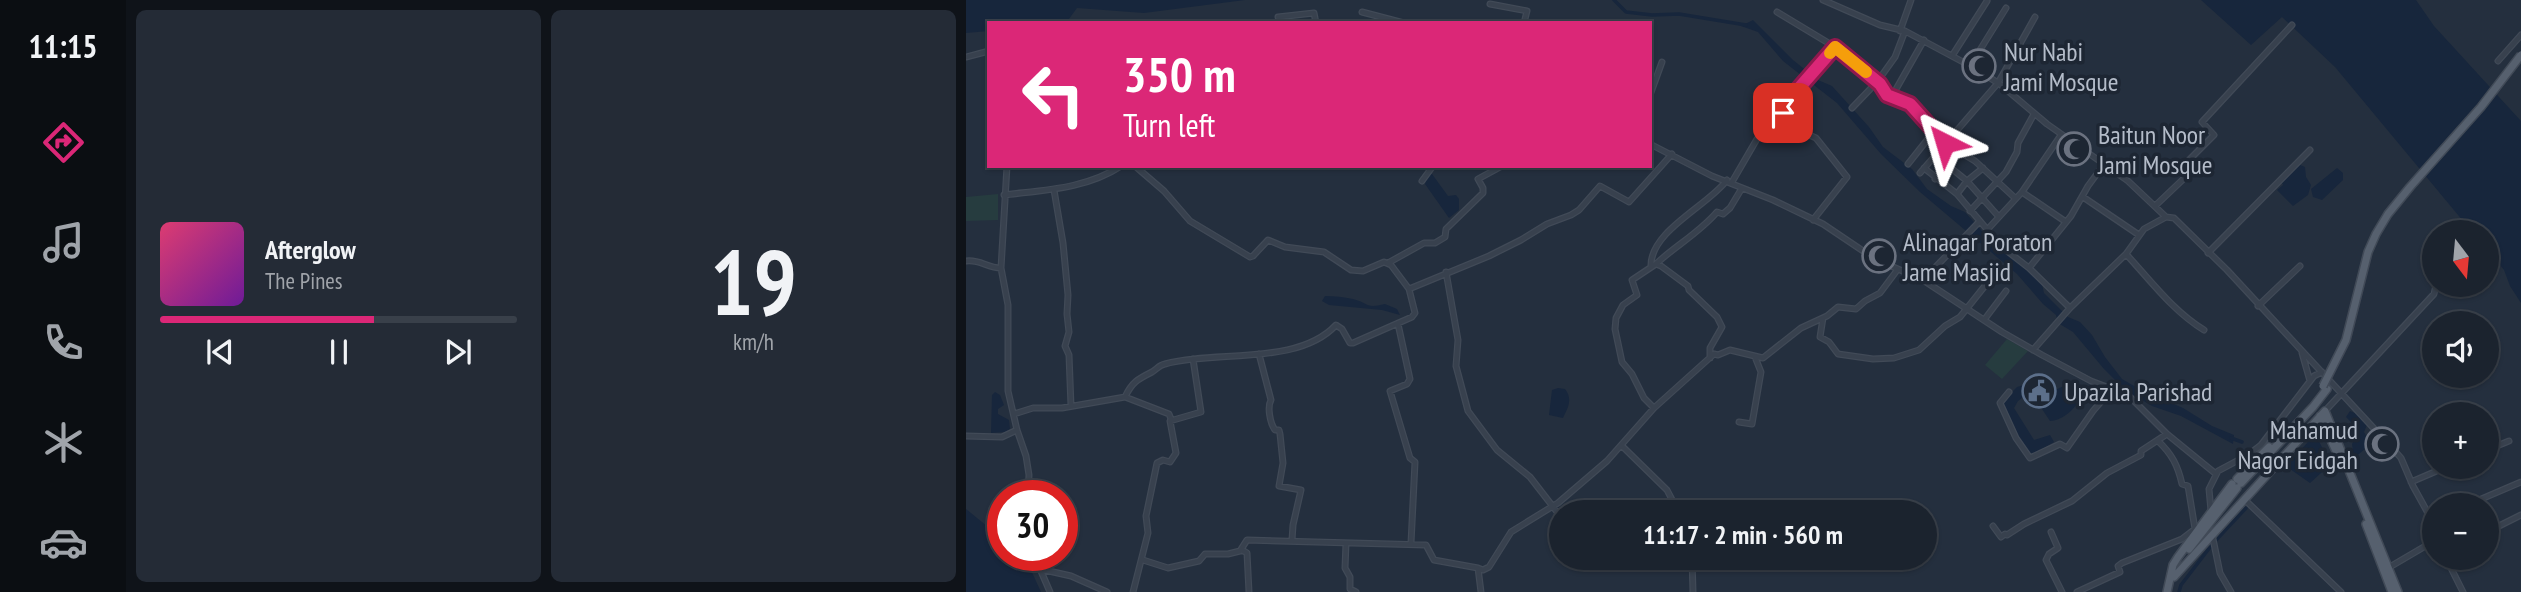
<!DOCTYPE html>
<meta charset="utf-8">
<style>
body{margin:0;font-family:"PT Sans Narrow",sans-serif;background:#242b36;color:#f1f3f6;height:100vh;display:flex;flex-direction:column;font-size:26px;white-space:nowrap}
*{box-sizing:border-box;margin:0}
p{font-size:23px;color:#a0a4aa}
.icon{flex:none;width:38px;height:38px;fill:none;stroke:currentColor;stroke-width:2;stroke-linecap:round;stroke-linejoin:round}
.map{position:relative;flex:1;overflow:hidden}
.drawer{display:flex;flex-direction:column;gap:10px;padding:10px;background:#0f1319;width:840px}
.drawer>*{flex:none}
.hud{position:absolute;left:21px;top:21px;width:665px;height:147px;border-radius:0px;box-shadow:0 2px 5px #0004,0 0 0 2px #39404a;background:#db2777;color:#fff;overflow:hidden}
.needle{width:46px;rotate:164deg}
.fabs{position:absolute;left:1456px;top:220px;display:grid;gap:14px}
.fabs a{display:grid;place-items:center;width:77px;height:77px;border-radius:50%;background:#1b232e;box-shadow:0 2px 5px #0004,0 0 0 2px #39404a;font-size:35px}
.speed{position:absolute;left:21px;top:480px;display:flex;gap:14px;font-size:35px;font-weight:700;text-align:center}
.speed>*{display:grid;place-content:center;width:91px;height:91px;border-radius:50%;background:#1b232e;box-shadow:0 2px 5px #0004,0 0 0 2px #39404a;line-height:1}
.speed .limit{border:10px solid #d22;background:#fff;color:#111}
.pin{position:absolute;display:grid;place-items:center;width:60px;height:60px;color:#fff;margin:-30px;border-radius:14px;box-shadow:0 4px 10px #0006}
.me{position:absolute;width:77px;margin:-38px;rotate:320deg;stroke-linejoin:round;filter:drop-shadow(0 0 5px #0008)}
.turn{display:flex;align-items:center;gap:24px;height:147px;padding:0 21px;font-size:32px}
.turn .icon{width:91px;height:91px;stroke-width:2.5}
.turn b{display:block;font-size:49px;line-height:60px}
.drawer .tile{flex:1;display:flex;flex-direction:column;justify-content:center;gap:10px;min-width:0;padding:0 24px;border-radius:10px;background:#242b36}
.drawer .dial{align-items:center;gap:0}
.dial b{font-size:91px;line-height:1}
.song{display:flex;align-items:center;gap:21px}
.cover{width:84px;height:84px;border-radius:10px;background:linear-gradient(135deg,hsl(340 70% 55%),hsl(280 70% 35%))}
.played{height:7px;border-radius:4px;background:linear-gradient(90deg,#db2777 60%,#39404a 60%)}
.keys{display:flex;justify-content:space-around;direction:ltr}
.drawer .tiles{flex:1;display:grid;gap:10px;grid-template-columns:repeat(2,1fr)}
.trip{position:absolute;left:583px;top:500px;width:388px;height:70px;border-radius:35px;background:#1b232e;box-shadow:0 2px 5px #0004,0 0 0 2px #39404a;font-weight:700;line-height:70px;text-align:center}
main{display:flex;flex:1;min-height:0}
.tabs{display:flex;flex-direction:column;width:126px;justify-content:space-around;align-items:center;background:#0b0e12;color:#a0a4aa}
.tabs .icon{width:49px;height:49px}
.tabs .current{color:#db2777}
.tabs b{font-size:32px;color:#f1f3f6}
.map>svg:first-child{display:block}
</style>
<main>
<nav class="tabs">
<b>11:15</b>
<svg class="icon current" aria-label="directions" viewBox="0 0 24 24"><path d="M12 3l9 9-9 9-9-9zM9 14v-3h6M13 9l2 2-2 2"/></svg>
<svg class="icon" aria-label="music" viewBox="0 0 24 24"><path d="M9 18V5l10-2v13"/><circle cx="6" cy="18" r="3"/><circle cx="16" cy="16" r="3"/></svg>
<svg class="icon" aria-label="phone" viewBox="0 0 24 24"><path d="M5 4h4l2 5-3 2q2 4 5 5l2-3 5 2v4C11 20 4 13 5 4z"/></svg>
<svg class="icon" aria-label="climate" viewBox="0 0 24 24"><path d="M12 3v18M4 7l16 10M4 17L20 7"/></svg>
<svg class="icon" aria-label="car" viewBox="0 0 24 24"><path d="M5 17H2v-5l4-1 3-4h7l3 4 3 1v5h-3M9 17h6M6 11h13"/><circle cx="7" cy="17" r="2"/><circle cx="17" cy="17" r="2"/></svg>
</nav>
<section class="drawer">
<div class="tiles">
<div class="tile">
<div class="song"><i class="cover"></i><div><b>Afterglow</b><p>The Pines</p></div></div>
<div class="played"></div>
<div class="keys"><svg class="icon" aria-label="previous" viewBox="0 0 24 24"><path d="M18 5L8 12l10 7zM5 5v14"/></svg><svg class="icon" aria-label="pause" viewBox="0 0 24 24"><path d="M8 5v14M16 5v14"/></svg><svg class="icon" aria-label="next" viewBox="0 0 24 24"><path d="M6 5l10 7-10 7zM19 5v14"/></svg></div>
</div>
<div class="tile dial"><b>19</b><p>km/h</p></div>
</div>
</section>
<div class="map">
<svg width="1555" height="592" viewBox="0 0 1555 592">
<rect width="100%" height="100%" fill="#242f3e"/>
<path fill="#263c3f" d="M32,194v26l-32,1v-24z
M1041,339l21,12 -26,28 -17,-14z"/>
<path fill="#17263c" d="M0,0h279l-101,13 -67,-5 -11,15h-77v8l-23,2z
M1235,0h215l18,26 87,95v182l-11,-17 -6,-16 -17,-21v-16h-14l-138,-166 -53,-50 -31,28z
M787,20l40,40 25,20 14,6 37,41 14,20 29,22 15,20 24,17 14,6 24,27 36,28 17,17 2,9 24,24 12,5 12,13 13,22 17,22 19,11 42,18 29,18 22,9 -1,9 -52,-28 -29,-10 -27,-16 -21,-21 -31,-37 -15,-9 -2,-8 -13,-11 -26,-30 -97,-82 -39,-38 -44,-51 -54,-42 -25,-29 -17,-6z
M1334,165l5,2 1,10 5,8 -3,10 -15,11 -16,-16 6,-5 -2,-4z
M1371,168l6,5v7l-21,20 -9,-3 -2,-8z
M462,174h4l16,22 8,-1 3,4v11l-10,8 -24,-34z
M359,296c9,0 19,1 28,3 16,4 12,10 32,5l12,5 3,6 -18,-5 -53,-5 -7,-4z
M1102,384l11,17c-6,10 -18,20 -29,20l-12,-18 15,-12z
M1058,385l4,2 -1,7 -9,7 -4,7 20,32 16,-5 4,7 -22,13 -15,-18 -16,-34 16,-16z
M592,388l7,1c8,10 3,19 -2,29l-14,-3 3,-25z
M29,392l5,3 4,10 -6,4v5l11,6 1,9 -5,3 -14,1 1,-38z
M1384,411l7,3 10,11 -3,7 7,12 -17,14 -7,-5 6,-2 -1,-7 6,-10 -1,-6 -11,-11z
M1346,434h3l16,30 -21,19 -20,-14 -2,-5 20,-22 1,-6z
M0,509c14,12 37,26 37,46h4l8,14 5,-5v-9h4l17,37h-75z"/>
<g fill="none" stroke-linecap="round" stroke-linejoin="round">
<path stroke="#17263c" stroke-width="3.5" d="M648,0l12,12 26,3 27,-1 67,11
M1265,438l11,4
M1250,540l30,-32
M1213,592l2,-7 30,-39"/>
<defs>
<path id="minor" d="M857,0l57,25 25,6 73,39 23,15 46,39 81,57 38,36 8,1 53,52 166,179 8,9 12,28 21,38
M524,4l37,7 -3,12
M396,12l42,11
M811,12l63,38 40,34 9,13 14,2 7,5 35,39 30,18 40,37
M312,17l36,-4 2,10
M934,31l11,-31
M986,56l35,-55
M0,57l23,-6
M1532,61l23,-26
M1004,66l36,-58
M684,95l12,-33
M925,98l33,-58
M886,108l25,-26 18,-25 10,-26
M813,111l28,23 9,4 31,39 -34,43
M684,144l62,32 61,24 50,24 52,35 48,21 79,52 40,23 49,26 37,14 39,39 49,40
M969,155l32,26 32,36
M942,164l27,-34
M41,166l-6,102 7,37v86l9,39 9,26 3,19 -1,20
M169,166l29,25 26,30 60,36 3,-1 15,-16 17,7 39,5 27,18 12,1 21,-9 7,3 18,24
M958,168l33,26 45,53 27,21 41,40
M954,173l78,-90 37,-66
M969,179l25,-28
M456,181l11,-15
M766,182l25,-43 78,-92
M88,190l9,53 5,52 -1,19 2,18 -4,14 4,9 2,51
M1056,192l44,30
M991,194l10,-13 16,-13
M38,195c40,-5 82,-6 117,-29
M1117,197l56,38
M1189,206l40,-38 -6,-8 25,-25 -12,-13 90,-97
M1004,211l36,-39 11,-20 1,-9 16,-29
M1021,230l35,-38 39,-57
M1477,233v-3
M1242,253l102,-103
M1160,254c25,27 47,57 78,76
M0,261c14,-2 21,7 35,7
M422,263l36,-20h11l10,-6 1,-8 37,-36v-5l-5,-9 24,-13
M690,264c19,-18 43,-31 61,-52l6,2 7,-6 12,-20
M685,266c-1,-35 58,-61 76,-86
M1063,268l42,-52 17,-30 17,-23
M480,272l12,68 -2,26 12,45 29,39 33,27 31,40
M957,280l56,-58
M1292,306l42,-40
M857,318l-3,19 9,5 9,12 35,5 21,-1 25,-8 26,-24 15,-9 28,-35 -6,-5
M1018,320l22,-29
M432,324l12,55 -3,5 -17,7 20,67 5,4 -4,81
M1067,350l37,-42 56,-54 18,-25 22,-12
M1336,353l8,28
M293,354l12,46c-4,7 -1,23 4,30h4l1,4 3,29 -4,23 22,4 -8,35 -1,15
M1043,392l-9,11 16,35 14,20 30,-14 7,4 26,-37 19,-22
M159,397l44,17 2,5
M688,408l-10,-10 -12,-24 -10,-12 -7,-33 1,-11 7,-13 14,-10 -5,-15 24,-16 5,2 27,20 1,4 28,27 5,10 -12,21v10
M1359,411l109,-117 2,-9
M48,414l19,-6h29l63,-11c7,-15 13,-18 27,-25 5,-3 7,-7 13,-8 51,-14 133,2 171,-39l6,4 8,14h3l59,-26 3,-4 -6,-24 80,-33 32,-16 26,-16 24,-9 8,-5 21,-24 29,16 43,-48
M773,422l13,2 9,-52 -6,-15
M0,436l36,1 15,-7
M656,446l45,44 12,23
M1521,450l22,-9
M1445,482l35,-15
M1278,499l97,93
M1499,506l56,-24
M1245,511l-2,-22 9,-18 30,-16 13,-10 53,-69 8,-4
M1027,526l8,11 4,-3 2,1 17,-11 48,-23 35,-28 34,-18v-4l26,-17
M1085,532l7,16 -9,6 -3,6 16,32
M1521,532l34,-17
M1246,534l8,39 11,19
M380,543l-1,25 5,9v12l6,3
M276,550l5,3 2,39
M68,555l16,37
M634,558l-1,3 2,3
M726,558l1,34
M1480,558l17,34
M177,560l25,8 31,-7 6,-7h23l12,-3 7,-11 179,5 8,15 44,8
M1422,568l46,-27
M74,569l31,7 36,16
M167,592l15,-59 -2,-17 11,-53 6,-3 7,2 6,-9 -6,-32 31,-9 -8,-53
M515,592l-3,-24 5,2 6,-3 22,-35 47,-29 49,-42 47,-53 60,-54 4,1 12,-5 33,8 38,-30 26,-12 11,-9 18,2 9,-8 15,-8 18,-24
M1111,592l43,-20 -2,-6 4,-3 60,-24 13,-10 -7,-43 -6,-2c-4,-18 -10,-30 -24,-43"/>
<path id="major" d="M1354,416l22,48
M1271,479l32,-32
M1275,483l72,-76 14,-18
M1400,524l26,68
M1223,549l48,-61
M1208,577l151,-166 73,181
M1201,592l6,-27 5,-8 54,-73"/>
</defs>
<use href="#minor" stroke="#414a57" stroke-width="7"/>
<use href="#major" stroke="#414a57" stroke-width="10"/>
<use href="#minor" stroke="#38414e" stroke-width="4.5"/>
<use href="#major" stroke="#56606e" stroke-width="7"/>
<defs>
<path id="major-bridge" d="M1357,386l23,-46 22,-88 8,-18 12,-20 22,-27 71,-80 40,-52"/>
</defs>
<use href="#major-bridge" stroke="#414a57" stroke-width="10" stroke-linecap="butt"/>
<use href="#major-bridge" stroke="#56606e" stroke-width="7"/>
</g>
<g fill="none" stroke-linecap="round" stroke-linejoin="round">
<defs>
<path id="route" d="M817,113l-4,-2 56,-64 45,37 7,11 23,9 35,39"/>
</defs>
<use href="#route" stroke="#8e194d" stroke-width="18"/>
<use href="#route" stroke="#db2777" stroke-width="12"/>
<path stroke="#f59e0b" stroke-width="12" d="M864,53l5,-6 31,25"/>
</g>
<defs>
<symbol id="mosque-ring" viewBox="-11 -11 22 22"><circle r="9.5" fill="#1d2633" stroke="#6b7280" stroke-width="1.5"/><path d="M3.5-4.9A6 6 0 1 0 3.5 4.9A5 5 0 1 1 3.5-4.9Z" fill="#6b7280"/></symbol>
<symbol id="civic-ring" viewBox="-11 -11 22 22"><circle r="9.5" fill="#1d2633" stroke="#5c6f8a" stroke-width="1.5"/><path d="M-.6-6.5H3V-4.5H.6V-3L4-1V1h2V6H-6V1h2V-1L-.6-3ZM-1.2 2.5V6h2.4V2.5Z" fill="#5c6f8a"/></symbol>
</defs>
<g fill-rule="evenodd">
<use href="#mosque-ring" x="994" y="47" width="38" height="38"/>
<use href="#mosque-ring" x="1089" y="130" width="38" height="38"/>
<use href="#mosque-ring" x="894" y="237" width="38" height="38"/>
<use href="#civic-ring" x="1054" y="372" width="38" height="38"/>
<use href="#mosque-ring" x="1397" y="425" width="38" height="38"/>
</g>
<g text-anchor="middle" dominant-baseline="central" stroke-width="7" stroke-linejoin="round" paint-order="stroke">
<g font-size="26" fill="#b4bcc9" stroke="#1d2633" text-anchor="start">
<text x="1038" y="51">Nur Nabi<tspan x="1038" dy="30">Jami Mosque</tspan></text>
<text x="1132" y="134">Baitun Noor<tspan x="1132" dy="30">Jami Mosque</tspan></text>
<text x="937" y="241">Alinagar Poraton<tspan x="937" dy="30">Jame Masjid</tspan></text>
<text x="1098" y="391">Upazila Parishad</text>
<text x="1392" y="429" text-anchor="end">Mahamud<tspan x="1392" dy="30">Nagor Eidgah</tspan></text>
</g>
</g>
</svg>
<div class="fabs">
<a><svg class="needle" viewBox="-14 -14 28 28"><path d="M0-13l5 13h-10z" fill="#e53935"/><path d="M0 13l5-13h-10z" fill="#a0a4aa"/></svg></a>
<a><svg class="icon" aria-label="sound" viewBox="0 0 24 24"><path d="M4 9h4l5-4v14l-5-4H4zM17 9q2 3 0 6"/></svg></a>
<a>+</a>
<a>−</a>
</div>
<div class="speed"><div class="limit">30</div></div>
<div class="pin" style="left:817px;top:113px;background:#d93025"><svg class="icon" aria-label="arrive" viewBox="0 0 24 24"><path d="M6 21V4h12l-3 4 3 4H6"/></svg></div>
<svg class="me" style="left:979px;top:143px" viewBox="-20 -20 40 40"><path d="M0-17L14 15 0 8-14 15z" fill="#db2777" stroke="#fff" stroke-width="4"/></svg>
<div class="trip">11:17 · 2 min · 560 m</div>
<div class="hud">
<div class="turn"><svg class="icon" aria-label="left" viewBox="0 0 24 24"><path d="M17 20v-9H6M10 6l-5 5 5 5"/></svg><div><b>350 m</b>Turn left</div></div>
</div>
</div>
</main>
